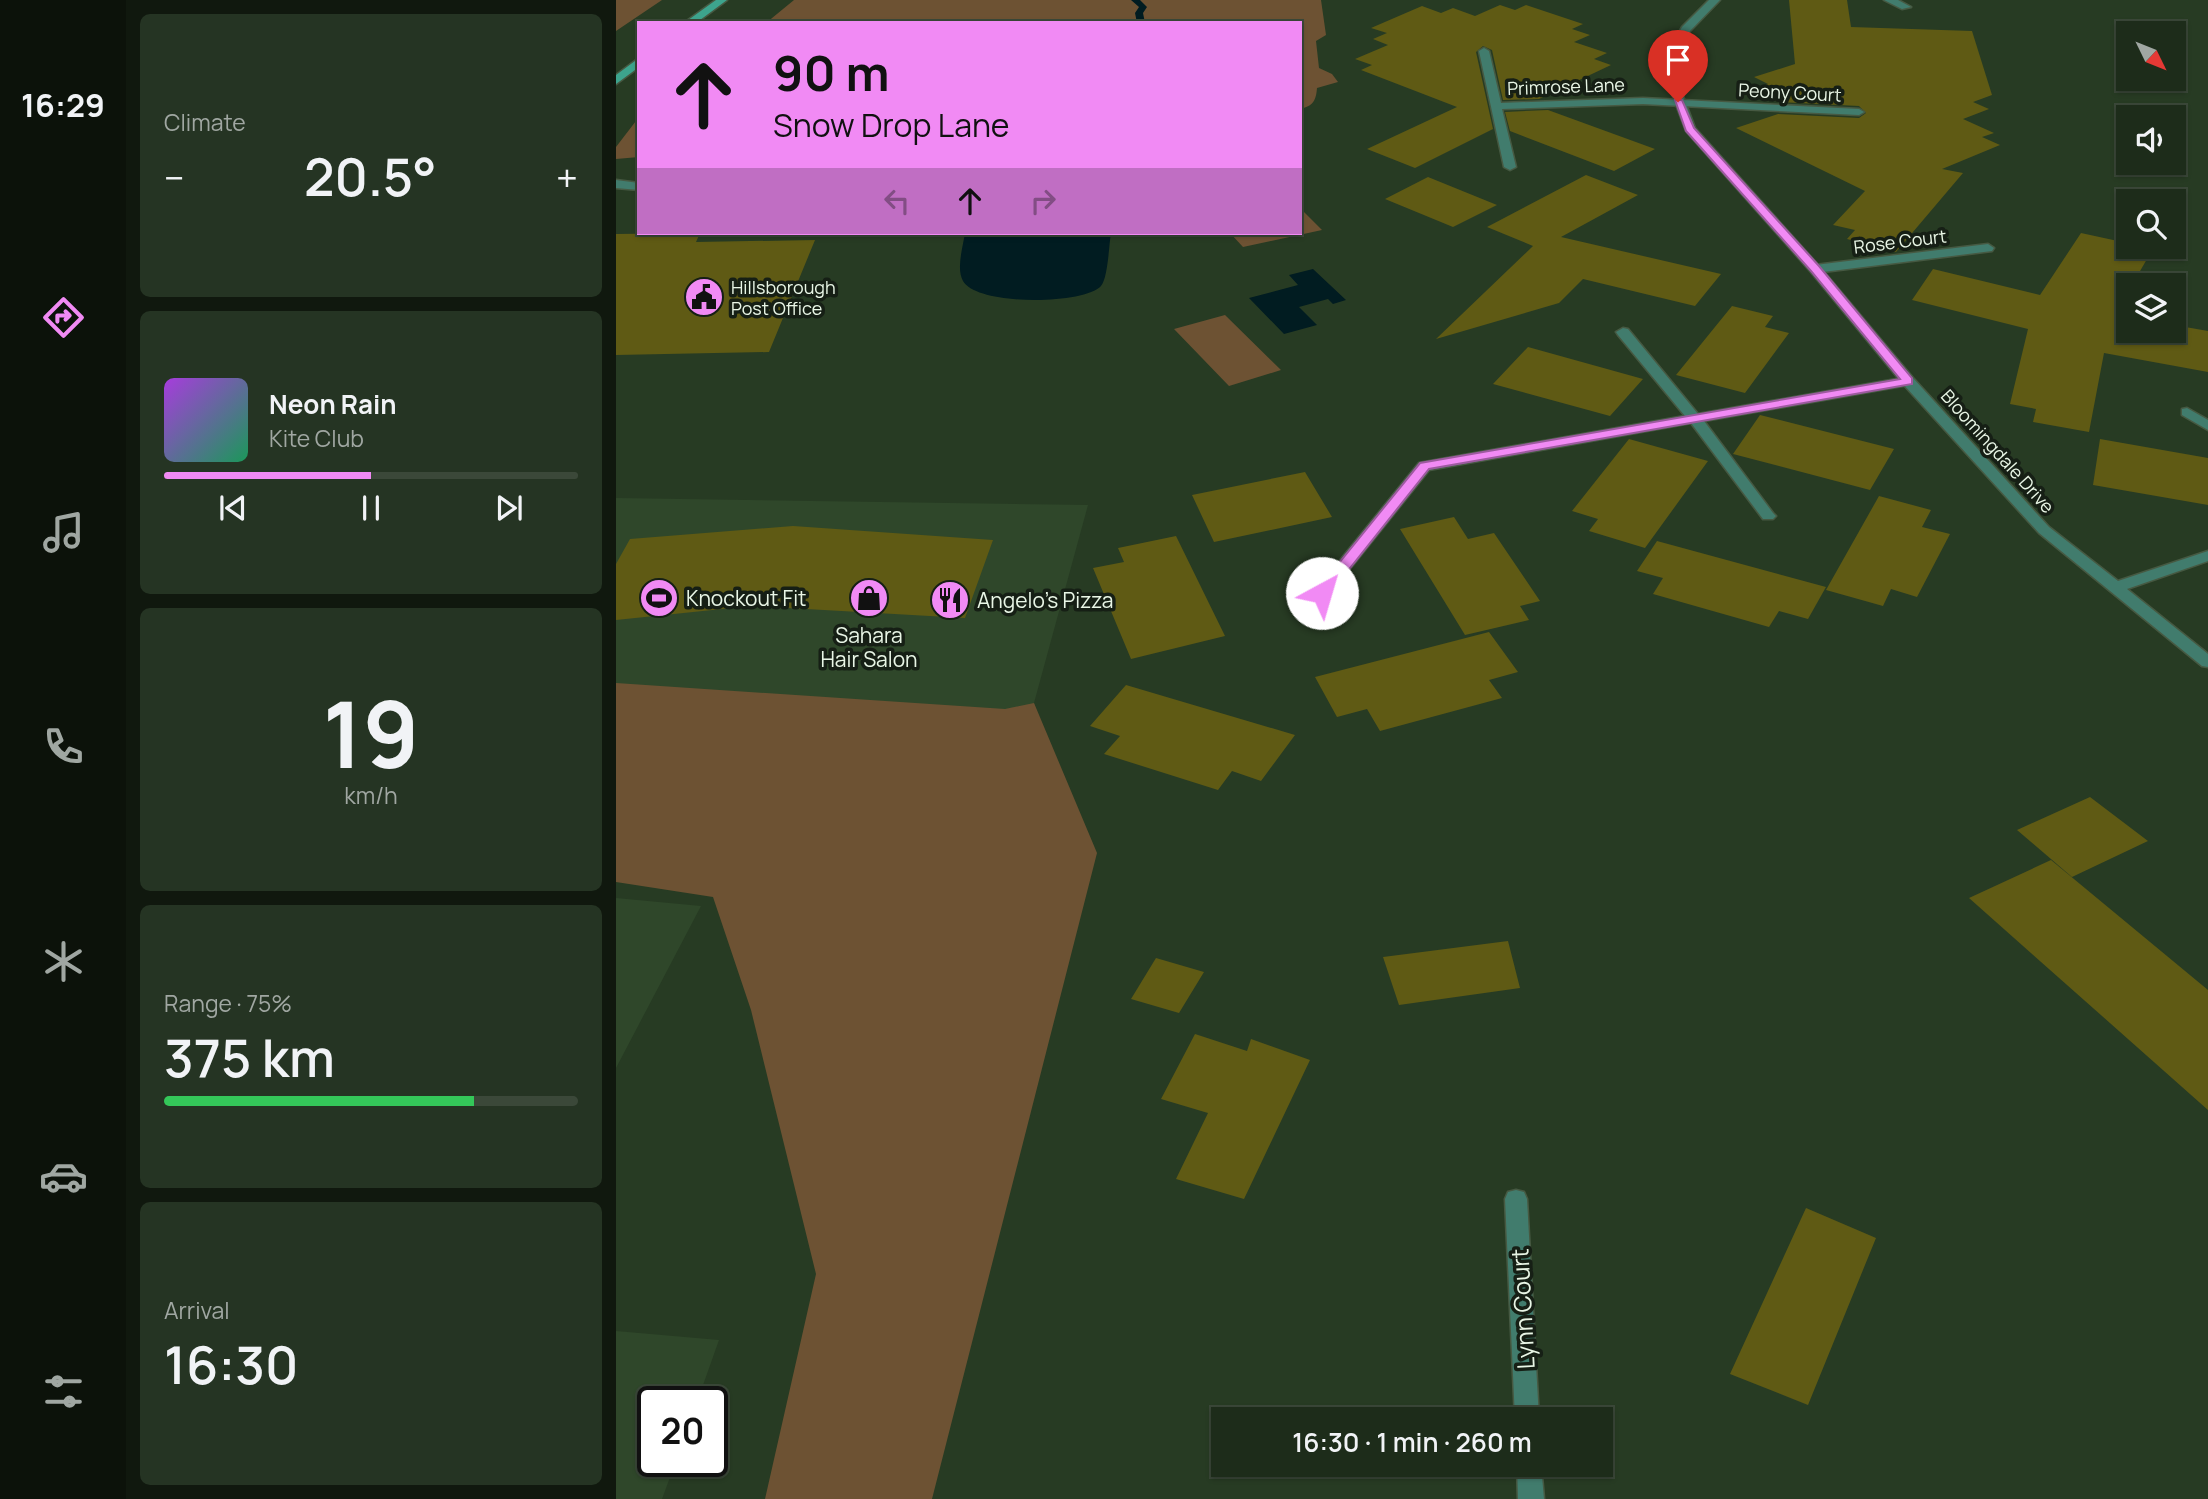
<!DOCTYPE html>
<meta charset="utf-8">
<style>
body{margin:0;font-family:Manrope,sans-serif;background:#253423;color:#f1f3f6;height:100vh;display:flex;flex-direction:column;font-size:26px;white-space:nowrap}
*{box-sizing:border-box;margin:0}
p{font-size:23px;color:#a0a7a2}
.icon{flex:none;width:38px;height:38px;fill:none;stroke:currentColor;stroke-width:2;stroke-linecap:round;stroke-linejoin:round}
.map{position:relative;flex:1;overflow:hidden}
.details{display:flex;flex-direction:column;gap:14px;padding:14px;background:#10180e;width:490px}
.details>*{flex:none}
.banner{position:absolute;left:21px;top:21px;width:665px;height:214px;border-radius:0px;box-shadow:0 2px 5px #0004,0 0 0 2px #3b4839;background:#f18af4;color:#111;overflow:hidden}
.needle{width:46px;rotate:133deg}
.tools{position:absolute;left:1500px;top:21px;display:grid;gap:14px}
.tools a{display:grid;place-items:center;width:70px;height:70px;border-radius:0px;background:#1d2c1a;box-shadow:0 2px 5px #0004,0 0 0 2px #3b4839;font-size:35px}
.speed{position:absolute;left:21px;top:1386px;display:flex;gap:14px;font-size:35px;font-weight:700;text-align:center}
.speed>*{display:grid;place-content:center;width:91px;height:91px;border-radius:50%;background:#1d2c1a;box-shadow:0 2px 5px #0004,0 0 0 2px #3b4839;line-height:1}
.speed .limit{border:4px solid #111;border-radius:10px;background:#fff;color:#111}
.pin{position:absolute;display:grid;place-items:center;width:60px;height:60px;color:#fff;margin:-72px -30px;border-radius:50% 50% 50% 0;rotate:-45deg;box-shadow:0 0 7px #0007}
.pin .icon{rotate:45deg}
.me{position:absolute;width:77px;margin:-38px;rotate:39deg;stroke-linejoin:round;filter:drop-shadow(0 0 5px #0008)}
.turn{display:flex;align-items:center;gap:24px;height:147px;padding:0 21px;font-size:32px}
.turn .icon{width:91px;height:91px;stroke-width:2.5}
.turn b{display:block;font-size:49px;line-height:60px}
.lanes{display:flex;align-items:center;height:66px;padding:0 21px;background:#0003;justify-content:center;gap:35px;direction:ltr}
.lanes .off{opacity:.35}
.big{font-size:52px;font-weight:600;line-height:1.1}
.details .tile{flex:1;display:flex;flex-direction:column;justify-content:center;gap:10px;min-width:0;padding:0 24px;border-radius:10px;background:#253423}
.details .dial{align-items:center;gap:0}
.dial b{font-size:91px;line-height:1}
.song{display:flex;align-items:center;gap:21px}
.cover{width:84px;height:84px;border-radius:10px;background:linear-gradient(135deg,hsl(280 70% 55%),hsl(150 70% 35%))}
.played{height:7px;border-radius:4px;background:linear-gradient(90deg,#f18af4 50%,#3b4839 50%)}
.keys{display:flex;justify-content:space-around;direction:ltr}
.heat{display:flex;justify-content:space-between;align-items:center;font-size:38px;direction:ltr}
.charge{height:10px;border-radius:5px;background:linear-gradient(90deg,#34c759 75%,#3b4839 0)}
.trip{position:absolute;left:595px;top:1407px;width:402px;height:70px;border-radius:0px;background:#1d2c1a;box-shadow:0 2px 5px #0004,0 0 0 2px #3b4839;font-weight:600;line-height:70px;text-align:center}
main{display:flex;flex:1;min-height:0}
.tab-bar{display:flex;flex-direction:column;width:126px;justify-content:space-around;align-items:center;background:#0c120a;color:#a0a7a2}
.tab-bar .icon{width:49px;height:49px}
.tab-bar .active{color:#f18af4}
.tab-bar b{font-size:32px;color:#f1f3f6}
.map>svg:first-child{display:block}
</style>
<main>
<nav class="tab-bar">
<b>16:29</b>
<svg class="icon active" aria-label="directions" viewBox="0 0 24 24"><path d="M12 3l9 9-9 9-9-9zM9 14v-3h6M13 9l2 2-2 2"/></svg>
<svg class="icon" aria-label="music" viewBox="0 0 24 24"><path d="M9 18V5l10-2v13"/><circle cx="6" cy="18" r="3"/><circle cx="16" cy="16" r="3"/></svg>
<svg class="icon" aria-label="phone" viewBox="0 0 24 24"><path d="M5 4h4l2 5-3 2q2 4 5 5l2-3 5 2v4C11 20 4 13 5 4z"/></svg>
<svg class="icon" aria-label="climate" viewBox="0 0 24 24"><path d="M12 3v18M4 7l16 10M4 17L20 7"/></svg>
<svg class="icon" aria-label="car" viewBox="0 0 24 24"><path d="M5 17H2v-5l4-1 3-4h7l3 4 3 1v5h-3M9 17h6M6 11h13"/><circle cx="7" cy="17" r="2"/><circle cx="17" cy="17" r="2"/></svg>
<svg class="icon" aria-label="filters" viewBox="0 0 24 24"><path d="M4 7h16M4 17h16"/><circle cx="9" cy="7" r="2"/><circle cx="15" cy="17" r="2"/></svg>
</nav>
<section class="details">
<div class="tile"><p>Climate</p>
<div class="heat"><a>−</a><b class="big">20.5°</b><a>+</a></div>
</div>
<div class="tile">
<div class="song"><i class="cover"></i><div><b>Neon Rain</b><p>Kite Club</p></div></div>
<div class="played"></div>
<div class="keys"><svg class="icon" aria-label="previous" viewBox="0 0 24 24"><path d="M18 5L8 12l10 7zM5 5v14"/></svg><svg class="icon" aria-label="pause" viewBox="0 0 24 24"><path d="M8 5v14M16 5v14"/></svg><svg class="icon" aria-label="next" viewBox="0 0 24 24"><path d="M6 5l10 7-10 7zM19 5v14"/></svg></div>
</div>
<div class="tile dial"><b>19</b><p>km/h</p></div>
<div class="tile"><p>Range · 75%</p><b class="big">375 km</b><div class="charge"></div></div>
<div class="tile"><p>Arrival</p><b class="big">16:30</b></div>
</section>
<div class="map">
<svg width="1592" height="1499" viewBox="0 0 1592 1499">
<rect width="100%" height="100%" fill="#273b23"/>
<path fill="#2f472a" d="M0,498l472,7 -54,198 5,14 -423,-27z
M0,898l85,8 -85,162z
M0,1331l103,9 -22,62h-44v59h23l-14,38h-46z"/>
<path fill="#6d5233" d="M0,0h46l-46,31z
M178,0h527l5,35 -10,6 3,27 13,6 6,8 -21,6c-1,13 -4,18 -17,21v-86h-534z
M23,117v40l-23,2v-12z
M684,208l22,22 -79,17 -13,-14h70z
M609,315l56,55 -52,16 -55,-57z
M0,683l389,26 29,-6 63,150 -165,646h-167l51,-225 -65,-264 -38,-113 -97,-15z"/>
<path fill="#011c21" d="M349,233h146c-2,11 -3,45 -10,53 -18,19 -124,20 -138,-5 -7,-12 0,-35 2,-48z
M697,269l33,31 -13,4 -5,-5 -29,8 18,18 -33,9 -35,-36 49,-13 -9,-10z"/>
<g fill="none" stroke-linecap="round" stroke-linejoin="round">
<path fill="#011c21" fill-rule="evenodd" d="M515,0h9l7,7 -4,6 2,10h-8l-2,-10 4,-6z"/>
</g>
<path fill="#5f5a14" d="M1173,0h58l4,27 121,4 20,64 -19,7 16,7 -26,10 31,14 -12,4 18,8 -58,24 21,4 -67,79 -49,-13 8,-9 -22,-5 32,-34 -129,-63 42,-14 81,4 7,-5 -7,-7 -80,-4 -27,-12 16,-6 -14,-7 41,-13z
M884,5l15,5 11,-5 57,19 -11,5 18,6 -16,7 33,11 -13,6 17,6 -72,34 -36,1 -11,-50 -9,-4 -7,6 17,77 -78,39 -48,-19 90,-42 -96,-37 11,-5 -17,-6 33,-14 -15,-6 14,-6 -16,-5 51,-22 19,7 12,-5 22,8z
M932,110l107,39 -41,22 -104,-40 -5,-19z
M970,175l52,20 -77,42 160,37 -26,32 -112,-27 -24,24 -123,36 97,-93 -46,-19z
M812,177l69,28 -44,22 -68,-28z
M84,233l-4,9 119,-2 -46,112 -153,3v-121z
M1465,233l46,10 -7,10 27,6 -15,26h-4v7l-13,23 13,2v14h46v-6l34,6v41l-104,-19 -15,79 -56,-10 3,-13 -26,-5 18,-75 -116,-29 21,-31 107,26z
M1116,306l41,10 -8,11 24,6 -44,60 -69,-18z
M912,347l115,32 -33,37 -117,-32z
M1144,415l134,34 -24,41 -137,-36z
M1013,439l79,22 -63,87 -56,-17 9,-12 -26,-8z
M1484,439l108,19v47l-115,-20z
M689,472l27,45 -118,25 -22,-47z
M1263,496l52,14 -9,17 28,7 -33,63 -26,-8 -8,17 -57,-16z
M838,517l14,22 26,-6 46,68 -20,5 9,14 -64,15 -65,-106z
M177,526l200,14 -28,78 -214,-12 -135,14v-56l14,-25z
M560,536l49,100 -94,23 -38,-91 31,-6 -6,-14z
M1041,541l169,46 -18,32 -29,-8 -10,16 -116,-33 10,-16 -26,-7z
M873,632l29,40 -29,8 13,18 -122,33 -13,-22 -30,8 -22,-40z
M510,685l169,50 -34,46 -29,-10 -14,19 -114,-36 16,-18 -30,-10z
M1474,797l58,44 -76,36 -55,-47z
M1435,860l157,130v120l-239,-212z
M892,941l12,47 -121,17 -16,-48z
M540,958l48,14 -25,41 -48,-14z
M579,1034l52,17 4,-12 59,21 -66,139 -68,-20 32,-66 -47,-14z
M1190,1208l70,30 -68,167 -78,-31z"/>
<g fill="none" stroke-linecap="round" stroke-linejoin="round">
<defs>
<path id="service" d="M1268,0h14l13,7 -9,2z
M868,48l5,3 12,52 142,-5 216,11 5,3 -5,3 -216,-11 -141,5 14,58 -6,3 -6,-3 -25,-116z
M0,180l23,3v7l-23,-2z
M1372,244l6,4 -2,3 -177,22 -6,-4 6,-4z
M1007,328l5,1 70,85 210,-37 7,4 -7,4 -204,36 69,92 3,3 -3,3h-10l-72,-96 -262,47 -101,126h-12l-2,-3 2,-3 103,-127 266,-47 -67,-81 -2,-3z
M1571,408l21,12v10l-26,-15v-6z"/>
<path id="minor" d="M1093,0h11l-30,31 -11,27 2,33 14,37 124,138 94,112 136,149 69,54 90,-30v10l-81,28 81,65v13l-6,-1 -163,-133 -136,-149 -92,-112 -125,-141 -15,-40 -3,-33 5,-14 9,-17z
M900,1190l8,2 3,7 12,220h-24l-10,-220 3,-7z
M901,1465h24l3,34h-26z"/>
<path id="secondary" d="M100,0h11l-31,23h-12z
M23,58v9l-23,17v-9z"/>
</defs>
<use href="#service" stroke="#465942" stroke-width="3"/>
<use href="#minor" stroke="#465942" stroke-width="3"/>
<use href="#secondary" stroke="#465942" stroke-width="3"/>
<use href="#service" fill="#417c6d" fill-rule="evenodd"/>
<use href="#minor" fill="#417c6d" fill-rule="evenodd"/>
<use href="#secondary" fill="#3da48d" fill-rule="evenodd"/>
</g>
<path fill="#f18af4" stroke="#9d5a9f" stroke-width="2" d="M1059,100h7l12,28 125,138 93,112v6l-483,85 -102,128h-10l-2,-4 2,-3 103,-127 480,-84 -89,-108 -125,-140z"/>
<defs>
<symbol id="civic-disc" viewBox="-11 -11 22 22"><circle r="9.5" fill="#f18af4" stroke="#161f15"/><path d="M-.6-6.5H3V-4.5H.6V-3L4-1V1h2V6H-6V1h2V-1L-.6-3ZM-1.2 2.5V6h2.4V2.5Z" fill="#111"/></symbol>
<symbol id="stadium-disc" viewBox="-11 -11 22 22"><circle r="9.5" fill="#f18af4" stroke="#161f15"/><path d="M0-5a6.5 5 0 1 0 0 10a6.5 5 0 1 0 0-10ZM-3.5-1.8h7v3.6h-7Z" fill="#111"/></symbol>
<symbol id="shop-disc" viewBox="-11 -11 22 22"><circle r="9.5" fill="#f18af4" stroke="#161f15"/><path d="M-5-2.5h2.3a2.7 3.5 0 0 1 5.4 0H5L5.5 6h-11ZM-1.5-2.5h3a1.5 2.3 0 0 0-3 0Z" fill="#111"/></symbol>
<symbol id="restaurant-disc" viewBox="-11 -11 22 22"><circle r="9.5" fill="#f18af4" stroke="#161f15"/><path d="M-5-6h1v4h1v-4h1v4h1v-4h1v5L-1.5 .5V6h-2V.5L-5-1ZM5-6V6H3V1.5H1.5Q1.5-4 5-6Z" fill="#111"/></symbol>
</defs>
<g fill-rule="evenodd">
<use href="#civic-disc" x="66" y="275" width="44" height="44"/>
<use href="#stadium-disc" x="21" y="576" width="44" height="44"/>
<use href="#shop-disc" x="231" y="576" width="44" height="44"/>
<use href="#restaurant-disc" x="312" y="578" width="44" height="44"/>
</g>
<g text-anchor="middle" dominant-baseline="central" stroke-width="7" stroke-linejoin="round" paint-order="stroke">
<g font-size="18" fill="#e9f6e6" stroke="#161f15">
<text transform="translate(950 86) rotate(-2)">Primrose Lane</text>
<text transform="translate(1174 92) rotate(3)">Peony Court</text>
<text transform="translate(1284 241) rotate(-7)">Rose Court</text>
<text transform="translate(1382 451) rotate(48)">Bloomingdale Drive</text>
</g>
<g font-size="18" fill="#e9f6e6" stroke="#161f15" text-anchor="start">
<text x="115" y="287">Hillsborough<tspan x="115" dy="21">Post Office</tspan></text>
</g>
<g font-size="21" fill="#e9f6e6" stroke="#161f15" text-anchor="start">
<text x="70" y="598">Knockout Fit</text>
<text x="361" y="600">Angelo's Pizza</text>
<text x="253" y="635" text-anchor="middle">Sahara<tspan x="253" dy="24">Hair Salon</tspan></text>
</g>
<g font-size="24" fill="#e9f6e6" stroke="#161f15">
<text transform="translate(906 1309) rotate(-93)">Lynn Court</text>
</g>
</g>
</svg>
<div class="tools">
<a><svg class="needle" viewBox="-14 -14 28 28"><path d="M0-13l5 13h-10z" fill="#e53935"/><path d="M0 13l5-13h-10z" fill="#a0a7a2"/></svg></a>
<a><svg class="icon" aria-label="sound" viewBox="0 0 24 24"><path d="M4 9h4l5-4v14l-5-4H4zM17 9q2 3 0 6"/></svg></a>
<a><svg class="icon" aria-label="search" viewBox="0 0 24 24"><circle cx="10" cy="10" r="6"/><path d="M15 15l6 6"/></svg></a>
<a><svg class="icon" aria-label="layers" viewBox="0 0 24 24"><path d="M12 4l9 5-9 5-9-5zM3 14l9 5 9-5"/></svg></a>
</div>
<div class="speed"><div class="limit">20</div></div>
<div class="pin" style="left:1062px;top:102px;background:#d93025"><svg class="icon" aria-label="arrive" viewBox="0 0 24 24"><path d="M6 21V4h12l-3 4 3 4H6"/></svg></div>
<svg class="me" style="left:706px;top:593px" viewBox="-20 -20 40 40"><circle r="19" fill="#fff"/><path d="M0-13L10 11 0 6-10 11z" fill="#f18af4"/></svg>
<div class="trip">16:30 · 1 min · 260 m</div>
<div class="banner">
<div class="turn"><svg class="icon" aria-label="ahead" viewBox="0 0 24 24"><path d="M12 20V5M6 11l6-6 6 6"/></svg><div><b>90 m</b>Snow Drop Lane</div></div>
<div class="lanes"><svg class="icon off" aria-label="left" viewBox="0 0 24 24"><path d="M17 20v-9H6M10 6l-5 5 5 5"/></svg><svg class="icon" aria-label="ahead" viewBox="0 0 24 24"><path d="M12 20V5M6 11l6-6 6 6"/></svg><svg class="icon off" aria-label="right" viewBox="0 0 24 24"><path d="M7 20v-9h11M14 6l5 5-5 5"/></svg></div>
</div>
</div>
</main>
